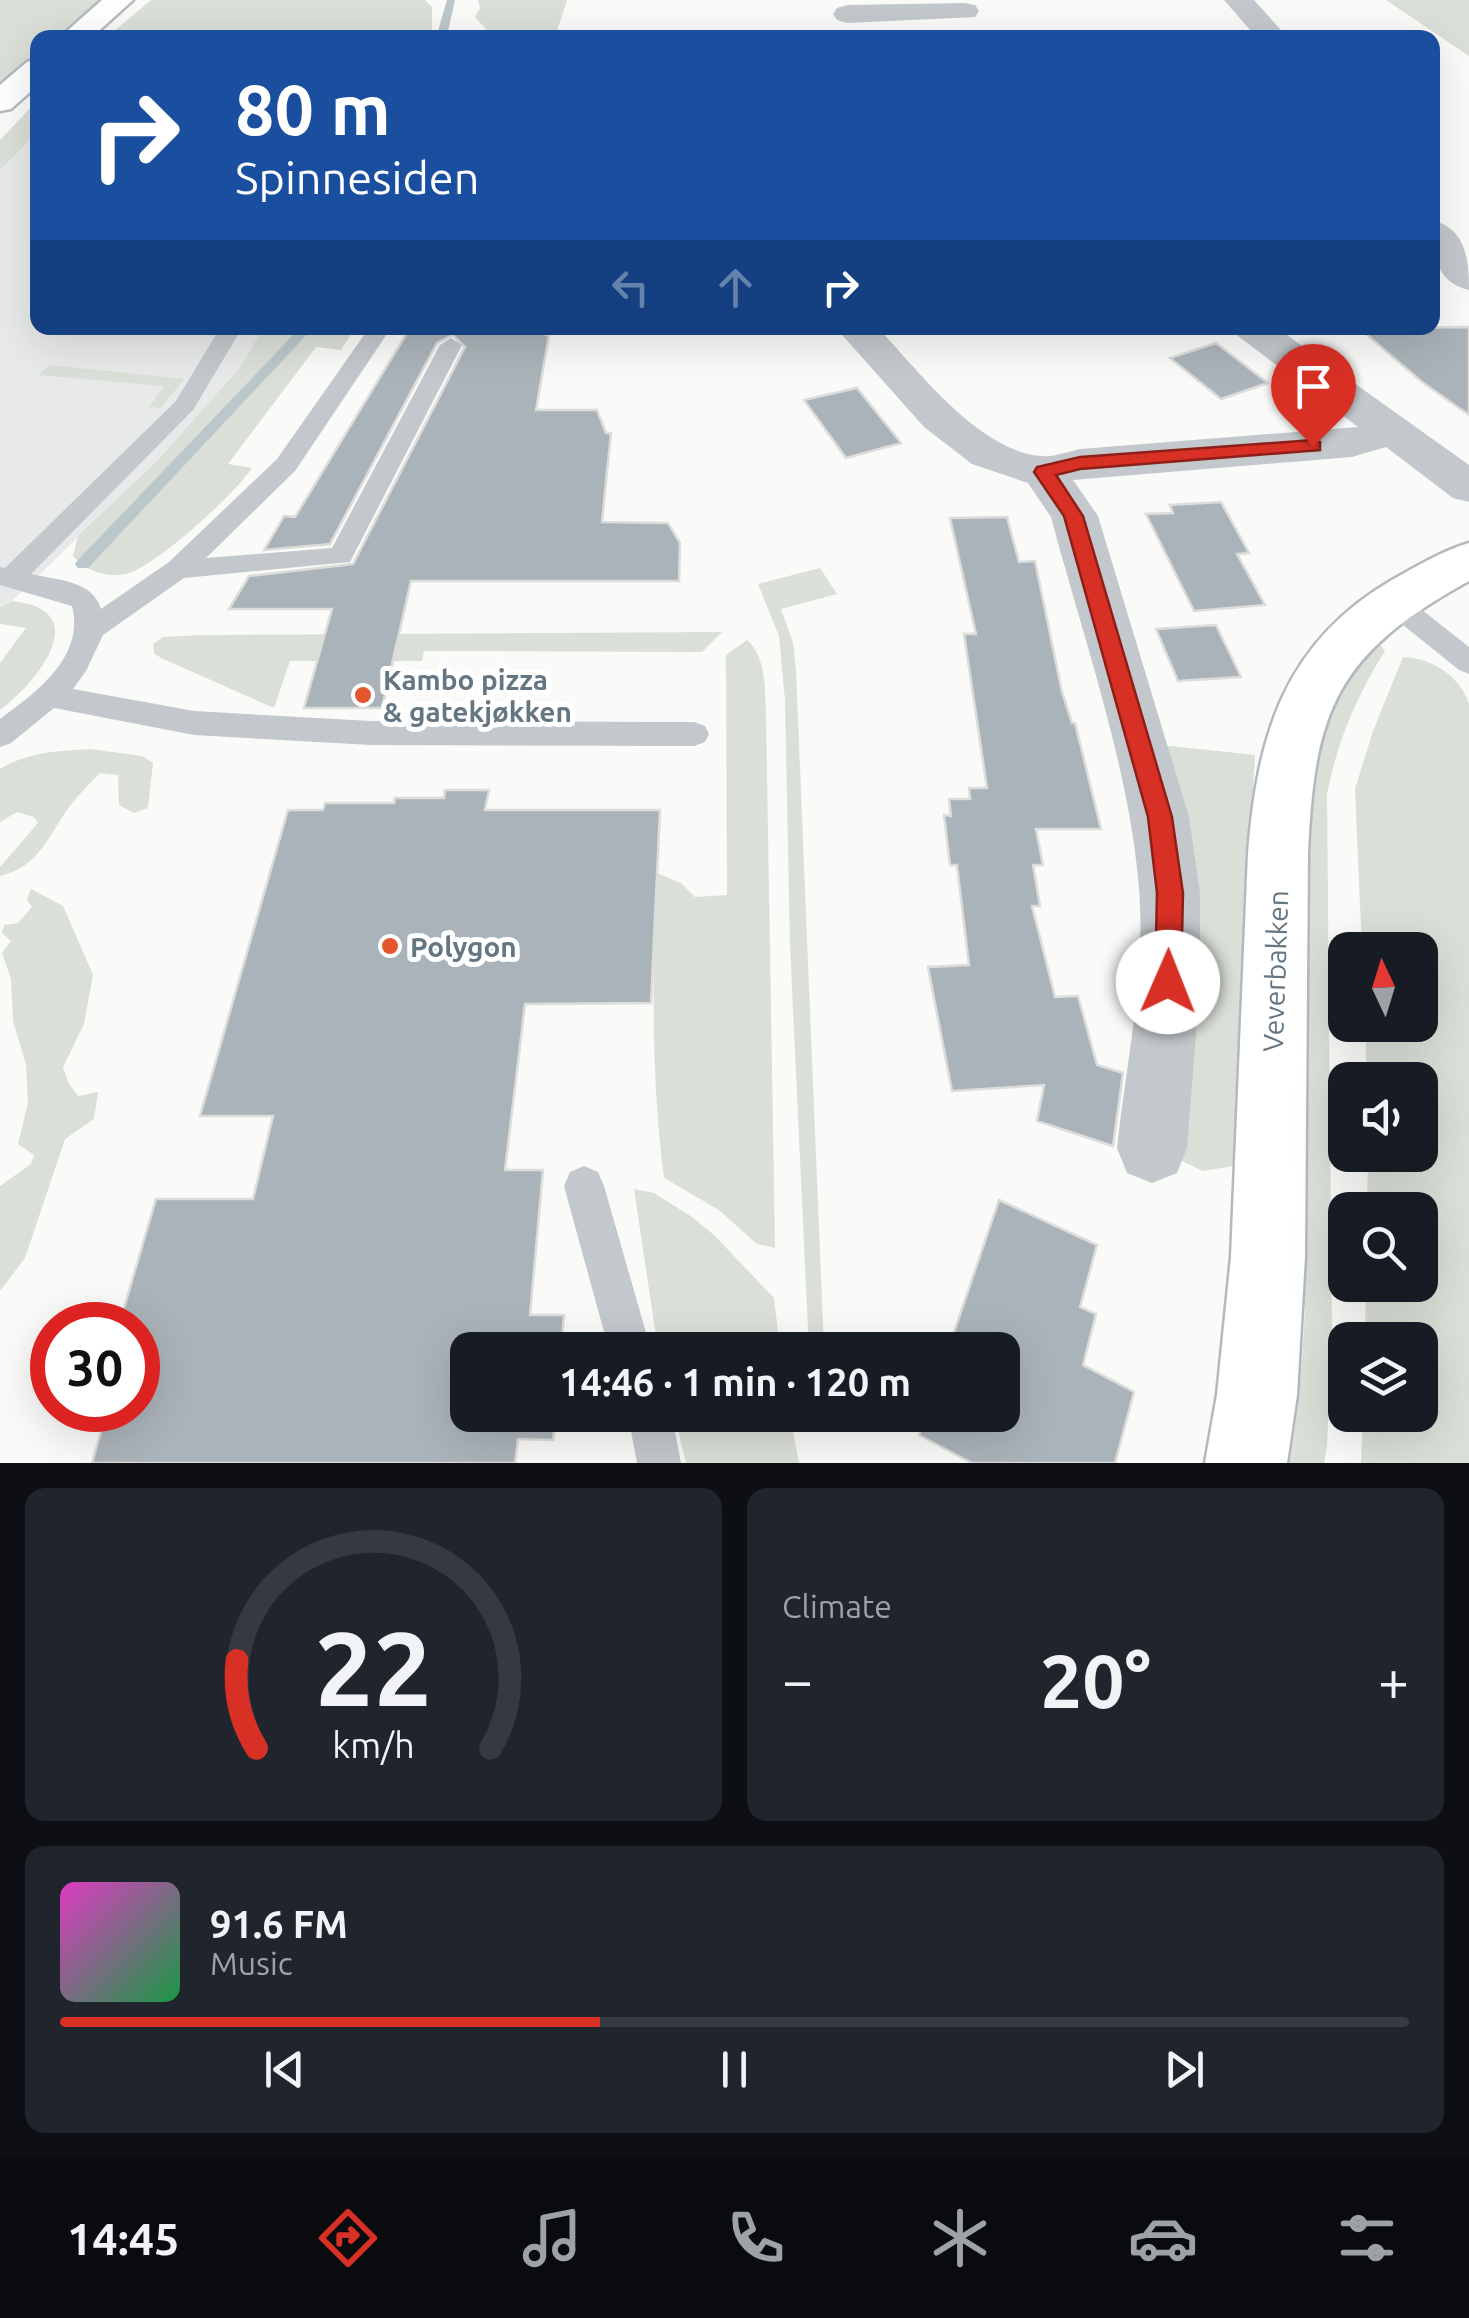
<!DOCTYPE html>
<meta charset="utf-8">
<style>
body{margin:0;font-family:Ubuntu,sans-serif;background:#20242c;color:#f1f3f6;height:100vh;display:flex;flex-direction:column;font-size:38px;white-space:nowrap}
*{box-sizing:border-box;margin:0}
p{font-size:32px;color:#9ea1a6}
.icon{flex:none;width:55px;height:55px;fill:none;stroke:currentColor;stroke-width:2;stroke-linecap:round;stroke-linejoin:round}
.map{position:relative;height:1463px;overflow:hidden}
.sheet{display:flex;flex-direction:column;gap:25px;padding:25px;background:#0d0f14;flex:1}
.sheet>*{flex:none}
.guide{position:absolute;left:30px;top:30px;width:1410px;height:305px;border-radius:20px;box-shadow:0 10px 40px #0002;background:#1a4fa0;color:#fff;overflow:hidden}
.needle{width:65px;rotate:356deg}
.tools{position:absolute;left:1328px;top:932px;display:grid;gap:20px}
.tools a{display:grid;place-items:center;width:110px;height:110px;border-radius:20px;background:#171b24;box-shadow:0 10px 40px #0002;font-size:50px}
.speed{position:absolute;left:30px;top:1302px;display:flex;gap:20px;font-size:50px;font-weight:700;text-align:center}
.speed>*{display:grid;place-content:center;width:130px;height:130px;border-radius:50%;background:#171b24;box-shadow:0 10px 40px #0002;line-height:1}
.speed .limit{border:15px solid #d22;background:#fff;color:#111}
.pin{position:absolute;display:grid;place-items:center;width:85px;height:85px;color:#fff;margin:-102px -42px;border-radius:50% 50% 50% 0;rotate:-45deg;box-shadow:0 0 10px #0007}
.pin .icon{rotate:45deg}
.me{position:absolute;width:110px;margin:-55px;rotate:1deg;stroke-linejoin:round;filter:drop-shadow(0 0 8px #0008)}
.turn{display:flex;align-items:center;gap:35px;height:210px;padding:0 40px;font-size:45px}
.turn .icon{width:130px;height:130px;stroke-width:2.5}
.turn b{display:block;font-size:70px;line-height:85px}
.lanes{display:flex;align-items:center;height:95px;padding:0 40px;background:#0003;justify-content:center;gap:50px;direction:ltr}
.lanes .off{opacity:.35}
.big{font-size:75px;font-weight:700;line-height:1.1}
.sheet .widget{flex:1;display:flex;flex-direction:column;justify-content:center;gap:15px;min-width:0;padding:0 35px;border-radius:20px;background:#20242c}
.sheet .dial{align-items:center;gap:0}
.dial svg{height:260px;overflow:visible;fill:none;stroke:#363941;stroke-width:7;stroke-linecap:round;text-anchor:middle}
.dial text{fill:#f1f3f6;stroke:none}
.song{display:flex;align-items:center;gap:30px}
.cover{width:120px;height:120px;border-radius:15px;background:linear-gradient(135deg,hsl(310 70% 55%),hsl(140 70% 35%))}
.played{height:10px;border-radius:5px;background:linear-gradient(90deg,#d93025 40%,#363941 40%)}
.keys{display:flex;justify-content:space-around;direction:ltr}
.heat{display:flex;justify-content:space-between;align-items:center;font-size:55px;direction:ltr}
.sheet .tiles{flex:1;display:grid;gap:25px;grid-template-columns:1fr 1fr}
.widget:last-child{grid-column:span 2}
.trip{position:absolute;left:450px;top:1332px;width:570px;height:100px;border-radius:20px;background:#171b24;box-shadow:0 10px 40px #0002;font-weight:700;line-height:100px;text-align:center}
.tabs{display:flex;height:160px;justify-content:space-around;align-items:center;background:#090b0e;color:#9ea1a6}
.tabs .icon{width:70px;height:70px}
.tabs .selected{color:#d93025}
.tabs b{font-size:45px;color:#f1f3f6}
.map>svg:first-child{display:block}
</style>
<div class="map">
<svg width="1469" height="1463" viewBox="0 0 1469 1463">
<rect width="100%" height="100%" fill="#fafaf8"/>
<path fill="#e8e9e9" d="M37,133l1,195h225l-22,40 -84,93 -145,140 -12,6v-437z"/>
<path fill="#dadfd7" d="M0,0h103l-46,37 -19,1 -1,17 -37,32z
M151,0h274l7,7v30h-325z
M478,0h89l-12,37 -61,1 -19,-21 5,-9z
M1386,0h83v56z
M37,101v32l-37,37v-30z
M263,328h92l-14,22 -25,-3 -88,117 24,4c-17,26 -94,96 -123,105 -19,6 -43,-1 -56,-17l5,-20 79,-75 83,-93z
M49,365l10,1 125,13 -23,29 -12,-1 15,-21 -125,-11z
M820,568l17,26 -56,15 12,34 3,28 28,679h-15l-19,-405 -5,-245 -6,-64 -21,-52z
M12,601c85,9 24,82 -12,109v-47l26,-35 -26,-4v-17z
M722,632l-20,20 -278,-1 -2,10h-132l-16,47 -113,-50 -7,-5 -1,-9 10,-7 40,-2z
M747,640c19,16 18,50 19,74l9,534 -18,-4 -38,-34 -55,-32c-13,-103 -12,-202 -7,-305l24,10 14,14 32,-2 -1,-240z
M1379,643l6,8c-28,44 -48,91 -58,143l5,535 -5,117 -3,17h-35c34,-186 5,-385 17,-574 3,-49 1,-103 15,-151 11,-36 30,-70 58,-95z
M1403,657c29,1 57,19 66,47v759h-108l2,-48h57v-75h-55l1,-55h54v-75h-53l1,-55h52v-75h-53l-2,-55h55v-75h-58l-7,-161 18,-58z
M1171,746l84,9 -22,411 -30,5 -31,-15 -13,-409z
M90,749l52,7 11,7 -5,45 -14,5 -15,-8 -1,-30 -18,-2c-12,12 -23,23 -33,37 -20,29 -29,57 -67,66v-9l38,-44 -4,-6 -17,-5 -17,10v-53c27,-17 59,-18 90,-20z
M31,889l32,17 30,69 -9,49 -21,43 6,17 9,12 20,-4 -4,27 -29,20 -40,119 -25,33v-105l31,-22 3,-9 -16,-11 10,-41 -2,-39 -13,-43 -2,-42 -9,-26 9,-12 -9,-8 2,-8 14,-2 14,-16 -5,-7z
M634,1189l20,4 38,24 22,18 60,63 6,52h-122z
M674,1415h116l9,48h-113z"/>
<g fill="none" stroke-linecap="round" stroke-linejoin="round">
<path fill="#bbc7cb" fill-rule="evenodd" d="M447,0h8l-7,31 3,7h-9l-4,-7z
M300,328h13l-225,240h-10l-3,-4 3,-4z"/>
</g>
<path fill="#aab3b9" stroke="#dcdcda" stroke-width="2.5" d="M1469,327v88l-47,-33 -63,-54z
M410,328h137l-1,7h3l-13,75h61l9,23h5l-9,89 66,1 12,20 -1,38h-268l-29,127h-78l28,-99h-103l20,-33 104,-12 112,-217 -12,-12 -16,8 -107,201 -66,6 20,-34 11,1z
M1216,343l52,40 -47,16 -51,-41z
M857,388l44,55 -55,15 -42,-58z
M1221,502l28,51 -12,1 28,51 -71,6 -48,-97 27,-1 -3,-8z
M1007,517l12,45 16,-1 27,131 10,31h3l26,106h-65l7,36h-10l7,41h-8l23,91 23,-1 19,69 26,8 -10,73 -76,-25 7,-36 -92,6 -24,-124 41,-2 -12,-100h-7l-6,-50 7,1 -2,-17h21l-1,-11h18l-23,-154h12l-26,-116z
M1216,625l25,52 -63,4 -22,-52z
M445,790h44l-4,20h175l-9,193 -126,1 -20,166h38l-13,145h34l-3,35h-93v65h88l-3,25 -35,-1 -3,24h-423l15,-53h31v-85h-19l37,-126h97l20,-83h-73l88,-306h35l2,-7h69l1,-5h49z
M999,1200l98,45 -17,62 16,7 -13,51 51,27 -19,71h-143l-53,-28 7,-20h76v-65h-54z"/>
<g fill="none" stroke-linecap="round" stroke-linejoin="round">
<defs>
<path id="secondary" d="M1469,543v38c-131,72 -155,127 -161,273l-3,403 -8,138 -10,68h-82l12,-68 14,-138 17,-403c9,-118 36,-211 144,-274 25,-14 50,-29 77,-37z"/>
<path id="primary" d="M102,0h31l-42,38h-32z
M38,59v26l-27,24 -11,2v-26l27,-23z"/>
</defs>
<use href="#secondary" stroke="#b3babf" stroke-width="5"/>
<use href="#primary" stroke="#b5babe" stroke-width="5"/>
<path fill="#c3c8cc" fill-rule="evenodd" d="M220,328h22l-49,82 -162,164c25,6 62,6 70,35l68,-47 108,-103 92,-131h22l-96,143 -89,87 126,-10 108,-203 11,-7 11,7 -112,217 -166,16 -81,57 -17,36 -13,18 121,22 177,10 323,1 11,4 4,8 -4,8 -11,4 -323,-1 -177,-10 -140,-27 -43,35 -11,4v-28c37,-27 85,-62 72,-113l-72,-21v-18l5,1 171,-167z
M1392,591l10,3 67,53v27l-10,-4 -77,-62 -4,-7 4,-7z
M584,1166l14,6 6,14 47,164h-42l-45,-164 6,-14z
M628,1415h44l9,48h-44z"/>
<path fill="#c3c8cc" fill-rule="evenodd" d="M1224,0h30l34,38h-31z
M965,3l10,2 4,6 -4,6 -128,6 -10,-3 -4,-6 4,-6 10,-3z
M1432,220c35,9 37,41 37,70 -35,-8 -37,-40 -37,-70z
M836,328h42c40,42 101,124 164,128 12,1 26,-4 38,-7l278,-22 -120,-91 -6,-8h45l192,137v37l-16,-4 -67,-51 -34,10 -279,23 25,36 91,301 11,76v89l-13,166 -10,25 -25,10 -25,-10 -10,-25c9,-84 29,-174 22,-259 -9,-120 -57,-255 -88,-372l-23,-34 -56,-19 -48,-37z"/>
<use href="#secondary" fill="#fff" fill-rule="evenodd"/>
<use href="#primary" fill="#fff" fill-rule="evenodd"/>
</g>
<path fill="#d93025" stroke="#8d1f18" stroke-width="2.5" d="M1313,440l7,2v8l-240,19 -24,6 27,41 89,301 11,76 -2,89 -4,9 -9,3 -9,-3 -4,-9 2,-89 -9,-76 -84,-301 -30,-44 3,-5 43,-10z"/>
<g fill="#e4572e" stroke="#fff" stroke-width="4">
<circle cx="363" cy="695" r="10"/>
<circle cx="390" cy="946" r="10"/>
</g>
<g text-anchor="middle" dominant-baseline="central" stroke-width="10" stroke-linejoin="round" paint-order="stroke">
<g font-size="28" font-weight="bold" fill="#657683" stroke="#fff" text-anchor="start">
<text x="383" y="679">Kambo pizza<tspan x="383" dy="32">&amp; gatekjøkken</tspan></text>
<text x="410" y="946">Polygon</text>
</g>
<g font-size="28" fill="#657683" stroke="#fff">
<text transform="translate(1275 971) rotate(-88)">Veverbakken</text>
</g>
</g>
</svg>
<div class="tools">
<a><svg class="needle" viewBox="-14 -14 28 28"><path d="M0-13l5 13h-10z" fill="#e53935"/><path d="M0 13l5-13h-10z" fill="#9ea1a6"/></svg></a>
<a><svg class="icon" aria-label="sound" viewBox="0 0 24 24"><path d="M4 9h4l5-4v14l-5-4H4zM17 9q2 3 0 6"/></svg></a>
<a><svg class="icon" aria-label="search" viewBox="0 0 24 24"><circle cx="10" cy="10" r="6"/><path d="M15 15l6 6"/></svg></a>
<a><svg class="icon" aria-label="layers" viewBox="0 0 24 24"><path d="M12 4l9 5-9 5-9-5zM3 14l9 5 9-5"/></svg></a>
</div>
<div class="speed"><div class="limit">30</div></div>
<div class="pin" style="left:1313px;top:446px;background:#d93025"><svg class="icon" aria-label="arrive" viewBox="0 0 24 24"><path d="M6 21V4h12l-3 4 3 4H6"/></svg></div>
<svg class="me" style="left:1168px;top:982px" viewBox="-20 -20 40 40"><circle r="19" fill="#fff"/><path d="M0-13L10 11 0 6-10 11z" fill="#d93025"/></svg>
<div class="trip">14:46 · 1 min · 120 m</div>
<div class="guide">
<div class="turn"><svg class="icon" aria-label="right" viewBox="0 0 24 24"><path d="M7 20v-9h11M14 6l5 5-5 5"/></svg><div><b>80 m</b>Spinnesiden</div></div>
<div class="lanes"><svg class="icon off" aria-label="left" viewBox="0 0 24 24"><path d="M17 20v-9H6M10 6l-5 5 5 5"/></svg><svg class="icon off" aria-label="ahead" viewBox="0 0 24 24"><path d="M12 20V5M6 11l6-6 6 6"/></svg><svg class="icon" aria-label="right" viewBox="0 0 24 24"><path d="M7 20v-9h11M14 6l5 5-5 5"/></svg></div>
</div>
</div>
<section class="sheet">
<div class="tiles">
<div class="widget dial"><svg viewBox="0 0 100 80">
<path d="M14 69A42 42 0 1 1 86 69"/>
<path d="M14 69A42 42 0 0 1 8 42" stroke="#d93025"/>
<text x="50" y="56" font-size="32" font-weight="700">22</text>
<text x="50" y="72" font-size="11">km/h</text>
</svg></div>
<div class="widget"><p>Climate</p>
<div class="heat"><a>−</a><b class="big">20°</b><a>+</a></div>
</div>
<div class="widget">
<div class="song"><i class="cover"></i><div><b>91.6 FM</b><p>Music</p></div></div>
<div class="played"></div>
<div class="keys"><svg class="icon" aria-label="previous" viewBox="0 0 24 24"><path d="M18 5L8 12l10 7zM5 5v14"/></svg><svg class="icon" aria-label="pause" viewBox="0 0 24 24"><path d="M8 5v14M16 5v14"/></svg><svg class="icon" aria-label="next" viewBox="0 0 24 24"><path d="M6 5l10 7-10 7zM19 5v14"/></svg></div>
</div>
</div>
</section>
<nav class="tabs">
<b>14:45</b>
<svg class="icon selected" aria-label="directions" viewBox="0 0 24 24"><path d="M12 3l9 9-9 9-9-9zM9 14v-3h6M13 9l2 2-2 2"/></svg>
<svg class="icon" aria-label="music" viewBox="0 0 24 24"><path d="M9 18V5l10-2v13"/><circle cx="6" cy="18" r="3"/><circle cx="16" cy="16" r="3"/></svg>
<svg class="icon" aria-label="phone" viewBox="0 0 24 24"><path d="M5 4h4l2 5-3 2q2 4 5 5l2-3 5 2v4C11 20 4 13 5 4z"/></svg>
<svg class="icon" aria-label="climate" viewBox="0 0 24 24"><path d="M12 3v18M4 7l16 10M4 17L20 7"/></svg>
<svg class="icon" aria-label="car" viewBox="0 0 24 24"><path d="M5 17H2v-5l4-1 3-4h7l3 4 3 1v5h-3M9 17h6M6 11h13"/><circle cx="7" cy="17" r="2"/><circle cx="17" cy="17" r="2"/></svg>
<svg class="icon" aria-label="filters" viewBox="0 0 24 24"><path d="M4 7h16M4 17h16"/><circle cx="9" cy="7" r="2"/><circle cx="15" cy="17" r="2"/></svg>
</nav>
